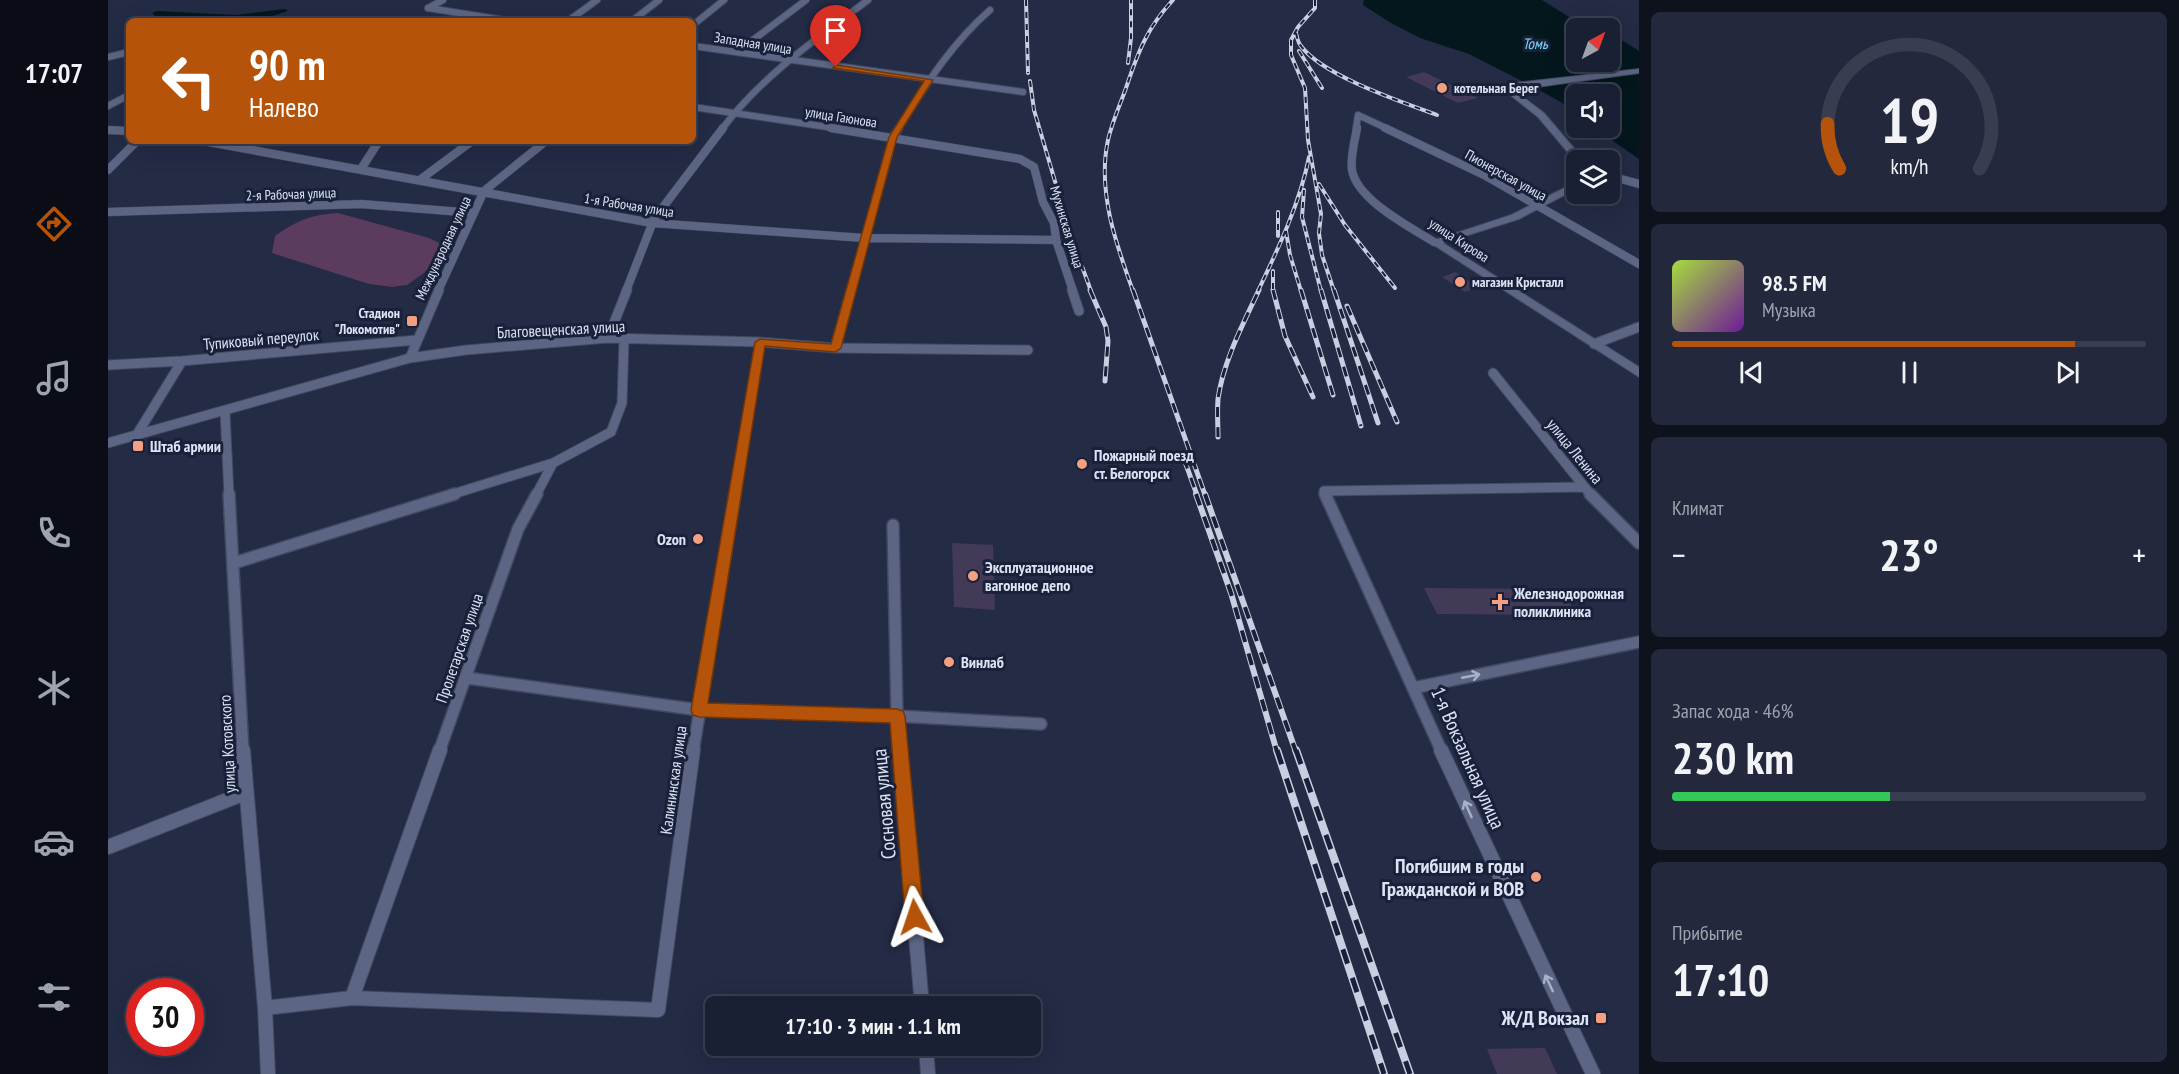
<!DOCTYPE html>
<html lang="ru">
<meta charset="utf-8">
<style>
body{margin:0;font-family:"PT Sans Narrow",sans-serif;background:#23283c;color:#f1f3f6;height:100vh;display:flex;flex-direction:column;font-size:22px;white-space:nowrap}
*{box-sizing:border-box;margin:0}
p{font-size:20px;color:#9fa3ac}
.icon{flex:none;width:33px;height:33px;fill:none;stroke:currentColor;stroke-width:2;stroke-linecap:round;stroke-linejoin:round}
.map{position:relative;flex:1;overflow:hidden}
.panel{display:flex;flex-direction:column;gap:12px;padding:12px;background:#0e121d;width:540px}
.panel>*{flex:none}
.top-card{position:absolute;left:18px;top:18px;width:570px;height:126px;border-radius:9px;box-shadow:0 6px 24px #0002,0 0 0 2px #383e4f;background:#b45309;color:#fff;overflow:hidden}
.needle{width:39px;rotate:41deg}
.controls{position:absolute;left:1458px;top:18px;display:grid;gap:12px}
.controls a{display:grid;place-items:center;width:54px;height:54px;border-radius:9px;background:#1a2034;box-shadow:0 6px 24px #0002,0 0 0 2px #383e4f;font-size:30px}
.speed{position:absolute;left:18px;top:978px;display:flex;gap:12px;font-size:30px;font-weight:700;text-align:center}
.speed>*{display:grid;place-content:center;width:78px;height:78px;border-radius:50%;background:#1a2034;box-shadow:0 6px 24px #0002,0 0 0 2px #383e4f;line-height:1}
.speed .limit{border:9px solid #d22;background:#fff;color:#111}
.pin{position:absolute;display:grid;place-items:center;width:51px;height:51px;color:#fff;margin:-62px -26px;border-radius:50% 50% 50% 0;rotate:-45deg;box-shadow:0 0 6px #0007}
.pin .icon{rotate:45deg}
.me{position:absolute;width:66px;margin:-33px;rotate:355deg;stroke-linejoin:round;filter:drop-shadow(0 0 4px #0008)}
.turn{display:flex;align-items:center;gap:21px;height:126px;padding:0 24px;font-size:27px}
.turn .icon{width:78px;height:78px;stroke-width:2.5}
.turn b{display:block;font-size:42px;line-height:51px}
.big{font-size:45px;font-weight:800;line-height:1.1}
.panel .widget{flex:1;display:flex;flex-direction:column;justify-content:center;gap:9px;min-width:0;padding:0 21px;border-radius:9px;background:#23283c}
.panel .dial{align-items:center;gap:0}
.dial svg{height:156px;overflow:visible;fill:none;stroke:#383e4f;stroke-width:7;stroke-linecap:round;text-anchor:middle}
.dial text{fill:#f1f3f6;stroke:none}
.song{display:flex;align-items:center;gap:18px}
.cover{width:72px;height:72px;border-radius:9px;background:linear-gradient(135deg,hsl(80 70% 55%),hsl(280 70% 35%))}
.played{height:6px;border-radius:3px;background:linear-gradient(90deg,#b45309 85%,#383e4f 85%)}
.keys{display:flex;justify-content:space-around;direction:ltr}
.heat{display:flex;justify-content:space-between;align-items:center;font-size:33px;direction:ltr}
.charge{height:9px;border-radius:4px;background:linear-gradient(90deg,#34c759 46%,#383e4f 0)}
.trip{position:absolute;left:597px;top:996px;width:336px;height:60px;border-radius:9px;background:#1a2034;box-shadow:0 6px 24px #0002,0 0 0 2px #383e4f;font-weight:800;line-height:60px;text-align:center}
main{display:flex;flex:1;min-height:0}
.tab-bar{display:flex;flex-direction:column;width:108px;justify-content:space-around;align-items:center;background:#0a0d15;color:#9fa3ac}
.tab-bar .icon{width:42px;height:42px}
.tab-bar .on{color:#b45309}
.tab-bar b{font-size:27px;color:#f1f3f6}
.map>svg:first-child{display:block}
</style>
<main>
<nav class="tab-bar">
<b>17:07</b>
<svg class="icon on" aria-label="directions" viewBox="0 0 24 24"><path d="M12 3l9 9-9 9-9-9zM9 14v-3h6M13 9l2 2-2 2"/></svg>
<svg class="icon" aria-label="music" viewBox="0 0 24 24"><path d="M9 18V5l10-2v13"/><circle cx="6" cy="18" r="3"/><circle cx="16" cy="16" r="3"/></svg>
<svg class="icon" aria-label="phone" viewBox="0 0 24 24"><path d="M5 4h4l2 5-3 2q2 4 5 5l2-3 5 2v4C11 20 4 13 5 4z"/></svg>
<svg class="icon" aria-label="climate" viewBox="0 0 24 24"><path d="M12 3v18M4 7l16 10M4 17L20 7"/></svg>
<svg class="icon" aria-label="car" viewBox="0 0 24 24"><path d="M5 17H2v-5l4-1 3-4h7l3 4 3 1v5h-3M9 17h6M6 11h13"/><circle cx="7" cy="17" r="2"/><circle cx="17" cy="17" r="2"/></svg>
<svg class="icon" aria-label="filters" viewBox="0 0 24 24"><path d="M4 7h16M4 17h16"/><circle cx="9" cy="7" r="2"/><circle cx="15" cy="17" r="2"/></svg>
</nav>
<div class="map">
<svg width="1531" height="1074" viewBox="0 0 1531 1074">
<rect width="100%" height="100%" fill="#232b45"/>
<path fill="#5b3b5e" d="M230,213l91,25 10,5 1,5 -7,14 -9,11 -17,12 -15,2 -23,-3 -97,-31 3,-17c20,-15 38,-22 63,-23z"/>
<path fill="#03171d" d="M1256,0h178l27,17 34,11h-27v34h34v-29l29,18v108l-45,-31h16v-34h-34v20l-15,-12 -39,-21 -53,-27 -49,-16 -29,-15 -28,-18z
M177,9l3,2 -32,10h-89l-10,-3 -5,-5 5,-2 79,4z"/>
<path fill="#433a57" d="M1316,72l54,26 -20,5 -52,-26z
M1347,272l23,15 -13,5 -23,-15z
M844,543l41,2 2,65 -41,-3z
M1316,588l137,1 17,26 -141,-1z
M1437,1048l12,26h-60l-10,-25z"/>
<g fill="none" stroke-linecap="round" stroke-linejoin="round">
<defs>
<path id="minor-far4" d="M320,8l82,13
M320,8l15,-8
M460,21l29,-21
M524,21l27,-21
M585,25l31,-25
M585,46l330,46
M629,52l69,-52
M0,57l21,-5
M0,106l21,-11
M585,107l148,22
M614,129c39,-52 94,-90 146,-129
M790,129c28,-44 52,-84 92,-119
M1248,129l2,-14 30,14"/>
<path id="minor-far3" d="M723,128l189,31 14,8 9,35 11,21 2,17 17,51
M1249,128c-2,12 -7,29 -5,42 5,30 58,57 82,72
M1277,128l101,48 153,88
M0,130l21,1
M95,141l449,82 212,15 192,2
M253,169l18,-28
M0,170l29,-29
M1502,176l29,8
M313,179l51,-38
M0,212l253,-8 113,9
M330,291l46,-100 62,-50
M518,291l28,-72 69,-91
M743,291l42,-154 6,-9"/>
<path id="minor-far2" d="M964,290l7,21
M500,338l19,-48
M1486,344l45,-17
M727,348l16,-58
M302,358l29,-68
M0,365l74,-4 235,-21
M1385,373l98,122
M117,412l4,83
M28,436l46,-75
M0,443l302,-85 56,-8 142,-12 152,4 75,6 193,2
M342,495l103,-32
M428,495l17,-32 58,-31 11,-29 2,-63
M627,495l25,-153
M1218,495l-2,-4 259,-4"/>
<path id="minor-far1" d="M121,494l14,258
M1217,494l117,258
M1482,494l49,49
M785,525l4,191 3,36
M126,563l221,-69
M359,678l232,32 198,6 144,8
M1305,688l226,-46
M331,752l79,-223 19,-35
M585,752l42,-258"/>
<path id="minor" d="M135,750l22,258 3,66
M792,750l22,256
M1333,750l152,324
M0,847l137,-54
M244,998l88,-248
M157,1008l87,-10 306,12 35,-260
M818,1046l2,28"/>
<path id="secondary" d="M1531,69v4l-125,17 30,23 40,47 -8,2 -38,-45 -34,-27 11,-7z
M1468,182v7l-57,30 -76,24 196,124v10l-210,-135 82,-27z"/>
</defs>
<use href="#minor-far4" stroke="#42485f" stroke-width="8"/>
<use href="#minor-far3" stroke="#42485f" stroke-width="9"/>
<use href="#minor-far2" stroke="#42485f" stroke-width="11"/>
<use href="#minor-far1" stroke="#42485f" stroke-width="14"/>
<use href="#minor" stroke="#42485f" stroke-width="16"/>
<use href="#secondary" stroke="#42485f" stroke-width="2"/>
<use href="#minor-far4" stroke="#5c6684" stroke-width="6"/>
<use href="#minor-far3" stroke="#5c6684" stroke-width="8"/>
<use href="#minor-far2" stroke="#5c6684" stroke-width="9"/>
<use href="#minor-far1" stroke="#5c6684" stroke-width="11"/>
<use href="#minor" stroke="#5c6684" stroke-width="14"/>
<use href="#secondary" fill="#5c6684" fill-rule="evenodd"/>
<defs>
<path id="rail-far3" d="M918,0l2,73
M1207,0v8l-17,19 -7,13v15l14,33 3,52 13,74 -2,19 3,22 12,36
M1188,33c1,4 2,10 5,13 22,30 101,56 136,69
M1191,51l23,37
M1020,63l3,-25v-38
M922,81l4,29 38,129 19,52
M1211,184l26,41 50,63
M1196,190l-2,27 19,74
M1170,212v24
M1178,231l4,24 11,36
M1165,271v20
M1025,291c-17,-47 -36,-100 -25,-151 4,-18 12,-35 18,-52 12,-36 21,-60 47,-88
M1150,291c20,-42 42,-88 51,-134"/>
<path id="rail-far2" d="M982,290l16,37 2,14 -3,40
M1025,290l72,205
M1165,290l12,46 28,61
M1193,290l32,105
M1213,290l40,136
M1226,290l44,133
M1239,306l50,116
M1110,437c0,-12 -1,-25 0,-38 5,-37 25,-75 41,-109
M1076,459l13,36"/>
<path id="rail-far1" d="M1088,494l35,99 46,159
M1097,494l91,258"/>
<path id="rail" d="M1169,750l107,324
M1188,750l114,324"/>
</defs>
<use href="#rail-far3" stroke="#c8cfe1" stroke-width="4"/>
<use href="#rail-far2" stroke="#c8cfe1" stroke-width="5"/>
<use href="#rail-far1" stroke="#c8cfe1" stroke-width="6"/>
<use href="#rail" stroke="#c8cfe1" stroke-width="8"/>
<use href="#rail-far3" stroke="#19213a" stroke-width="2" stroke-dasharray="6" stroke-linecap="butt"/>
<use href="#rail-far2" stroke="#19213a" stroke-width="3" stroke-dasharray="10" stroke-linecap="butt"/>
<use href="#rail-far1" stroke="#19213a" stroke-width="4" stroke-dasharray="12" stroke-linecap="butt"/>
<use href="#rail" stroke="#19213a" stroke-width="5" stroke-dasharray="15" stroke-linecap="butt"/>
</g>
<defs><path id="oneway-shaft" d="M-6 0H5M1.5-3L5.5 0L1.5 3" fill="none" stroke-width="1.6" stroke-linecap="round" stroke-linejoin="round" transform="scale(1.5)"/></defs>
<g stroke="#a9b1c7">
<use href="#oneway-shaft" transform="translate(1363 676) rotate(-11)"/>
<use href="#oneway-shaft" transform="translate(1360 809) rotate(-114)"/>
<use href="#oneway-shaft" transform="translate(1441 983) rotate(-115)"/>
</g>
<path fill="#b45309" stroke="#753606" stroke-width="1.5" d="M728,65l97,15 -36,57 -56,211 -6,4 -70,-6 -57,357 189,6 6,2 2,5 19,201 -3,7 -6,3 -7,-3 -3,-7 -15,-194 -191,-6 -6,-2 -2,-5 64,-368 5,-3 71,5 58,-207 35,-56 -91,-13z"/>
<g fill="#f2a080" stroke="#19213a" stroke-width="2">
<circle cx="1334" cy="88" r="6"/>
<circle cx="1352" cy="282" r="6"/>
<rect x="298" y="315" width="12" height="12" rx="3"/>
<rect x="24" y="440" width="12" height="12" rx="3"/>
<circle cx="974" cy="464" r="6"/>
<circle cx="590" cy="539" r="6"/>
<circle cx="865" cy="576" r="6"/>
<path d="M1389 593h6v6h6v6h-6v6h-6v-6h-6v-6h6z"/>
<circle cx="841" cy="662" r="6"/>
<circle cx="1428" cy="877" r="6"/>
<rect x="1487" y="1012" width="12" height="12" rx="3"/>
</g>
<g text-anchor="middle" dominant-baseline="central" stroke-width="6" stroke-linejoin="round" paint-order="stroke">
<g font-size="14" fill="#dce3f4" stroke="#19213a">
<text transform="translate(645 43) rotate(9)">Западная улица</text>
<text transform="translate(733 117) rotate(9)">улица Гаюнова</text>
<text transform="translate(1398 175) rotate(29)">Пионерская улица</text>
<text transform="translate(183 194) rotate(-2)">2-я Рабочая улица</text>
<text transform="translate(521 205) rotate(9)">1-я Рабочая улица</text>
<text transform="translate(959 227) rotate(73)">Мухинская улица</text>
<text transform="translate(1351 240) rotate(33)">улица Кирова</text>
<text transform="translate(335 248) rotate(-65)">Международная улица</text>
</g>
<g font-size="14" font-weight="bold" fill="#dce3f4" stroke="#19213a" text-anchor="start">
<text x="1346" y="88">котельная Берег</text>
<text x="1364" y="282">магазин Кристалл</text>
<text x="292" y="313" text-anchor="end">Стадион<tspan x="292" dy="16">"Локомотив"</tspan></text>
</g>
<g font-size="15" font-style="italic" fill="#79dffc" stroke="#19213a">
<text x="1427" y="43">Томь</text>
</g>
<g font-size="16" fill="#dce3f4" stroke="#19213a">
<text transform="translate(453 329) rotate(-3)">Благовещенская улица</text>
<text transform="translate(153 339) rotate(-5)">Тупиковый переулок</text>
<text transform="translate(1467 451) rotate(51)">улица Ленина</text>
<text transform="translate(351 648) rotate(-71)">Пролетарская улица</text>
<text transform="translate(119 744) rotate(-93)">улица Котовского</text>
<text transform="translate(565 780) rotate(-82)">Калининская улица</text>
</g>
<g font-size="16" font-weight="bold" fill="#dce3f4" stroke="#19213a" text-anchor="start">
<text x="42" y="446">Штаб армии</text>
<text x="986" y="455">Пожарный поезд<tspan x="986" dy="18">ст. Белогорск</tspan></text>
<text x="578" y="539" text-anchor="end">Ozon</text>
<text x="877" y="567">Эксплуатационное<tspan x="877" dy="18">вагонное депо</tspan></text>
<text x="1406" y="593">Железнодорожная<tspan x="1406" dy="18">поликлиника</tspan></text>
<text x="853" y="662">Винлаб</text>
</g>
<g font-size="20" fill="#dce3f4" stroke="#19213a">
<text transform="translate(1360 758) rotate(66)">1-я Вокзальная улица</text>
<text transform="translate(776 804) rotate(-95)">Сосновая улица</text>
</g>
<g font-size="20" font-weight="bold" fill="#dce3f4" stroke="#19213a" text-anchor="end">
<text x="1416" y="866">Погибшим в годы<tspan x="1416" dy="23">Гражданской и ВОВ</tspan></text>
<text x="1481" y="1018">Ж/Д Вокзал</text>
</g>
</g>
</svg>
<div class="controls">
<a><svg class="needle" viewBox="-14 -14 28 28"><path d="M0-13l5 13h-10z" fill="#e53935"/><path d="M0 13l5-13h-10z" fill="#9fa3ac"/></svg></a>
<a><svg class="icon" aria-label="sound" viewBox="0 0 24 24"><path d="M4 9h4l5-4v14l-5-4H4zM17 9q2 3 0 6"/></svg></a>
<a><svg class="icon" aria-label="layers" viewBox="0 0 24 24"><path d="M12 4l9 5-9 5-9-5zM3 14l9 5 9-5"/></svg></a>
</div>
<div class="speed"><div class="limit">30</div></div>
<div class="pin" style="left:728px;top:67px;background:#d93025"><svg class="icon" aria-label="arrive" viewBox="0 0 24 24"><path d="M6 21V4h12l-3 4 3 4H6"/></svg></div>
<svg class="me" style="left:807px;top:917px" viewBox="-20 -20 40 40"><path d="M0-17L14 15 0 8-14 15z" fill="#b45309" stroke="#fff" stroke-width="4"/></svg>
<div class="trip">17:10 · 3 мин · 1.1 km</div>
<div class="top-card">
<div class="turn"><svg class="icon" aria-label="left" viewBox="0 0 24 24"><path d="M17 20v-9H6M10 6l-5 5 5 5"/></svg><div><b>90 m</b>Налево</div></div>
</div>
</div>
<section class="panel">
<div class="widget dial"><svg viewBox="0 0 100 80">
<path d="M14 69A42 42 0 1 1 86 69"/>
<path d="M14 69A42 42 0 0 1 8 46" stroke="#b45309"/>
<text x="50" y="56" font-size="32" font-weight="700">19</text>
<text x="50" y="72" font-size="11">km/h</text>
</svg></div>
<div class="widget">
<div class="song"><i class="cover"></i><div><b>98.5 FM</b><p>Музыка</p></div></div>
<div class="played"></div>
<div class="keys"><svg class="icon" aria-label="previous" viewBox="0 0 24 24"><path d="M18 5L8 12l10 7zM5 5v14"/></svg><svg class="icon" aria-label="pause" viewBox="0 0 24 24"><path d="M8 5v14M16 5v14"/></svg><svg class="icon" aria-label="next" viewBox="0 0 24 24"><path d="M6 5l10 7-10 7zM19 5v14"/></svg></div>
</div>
<div class="widget"><p>Климат</p>
<div class="heat"><a>−</a><b class="big">23°</b><a>+</a></div>
</div>
<div class="widget"><p>Запас хода · 46%</p><b class="big">230 km</b><div class="charge"></div></div>
<div class="widget"><p>Прибытие</p><b class="big">17:10</b></div>
</section>
</main>
